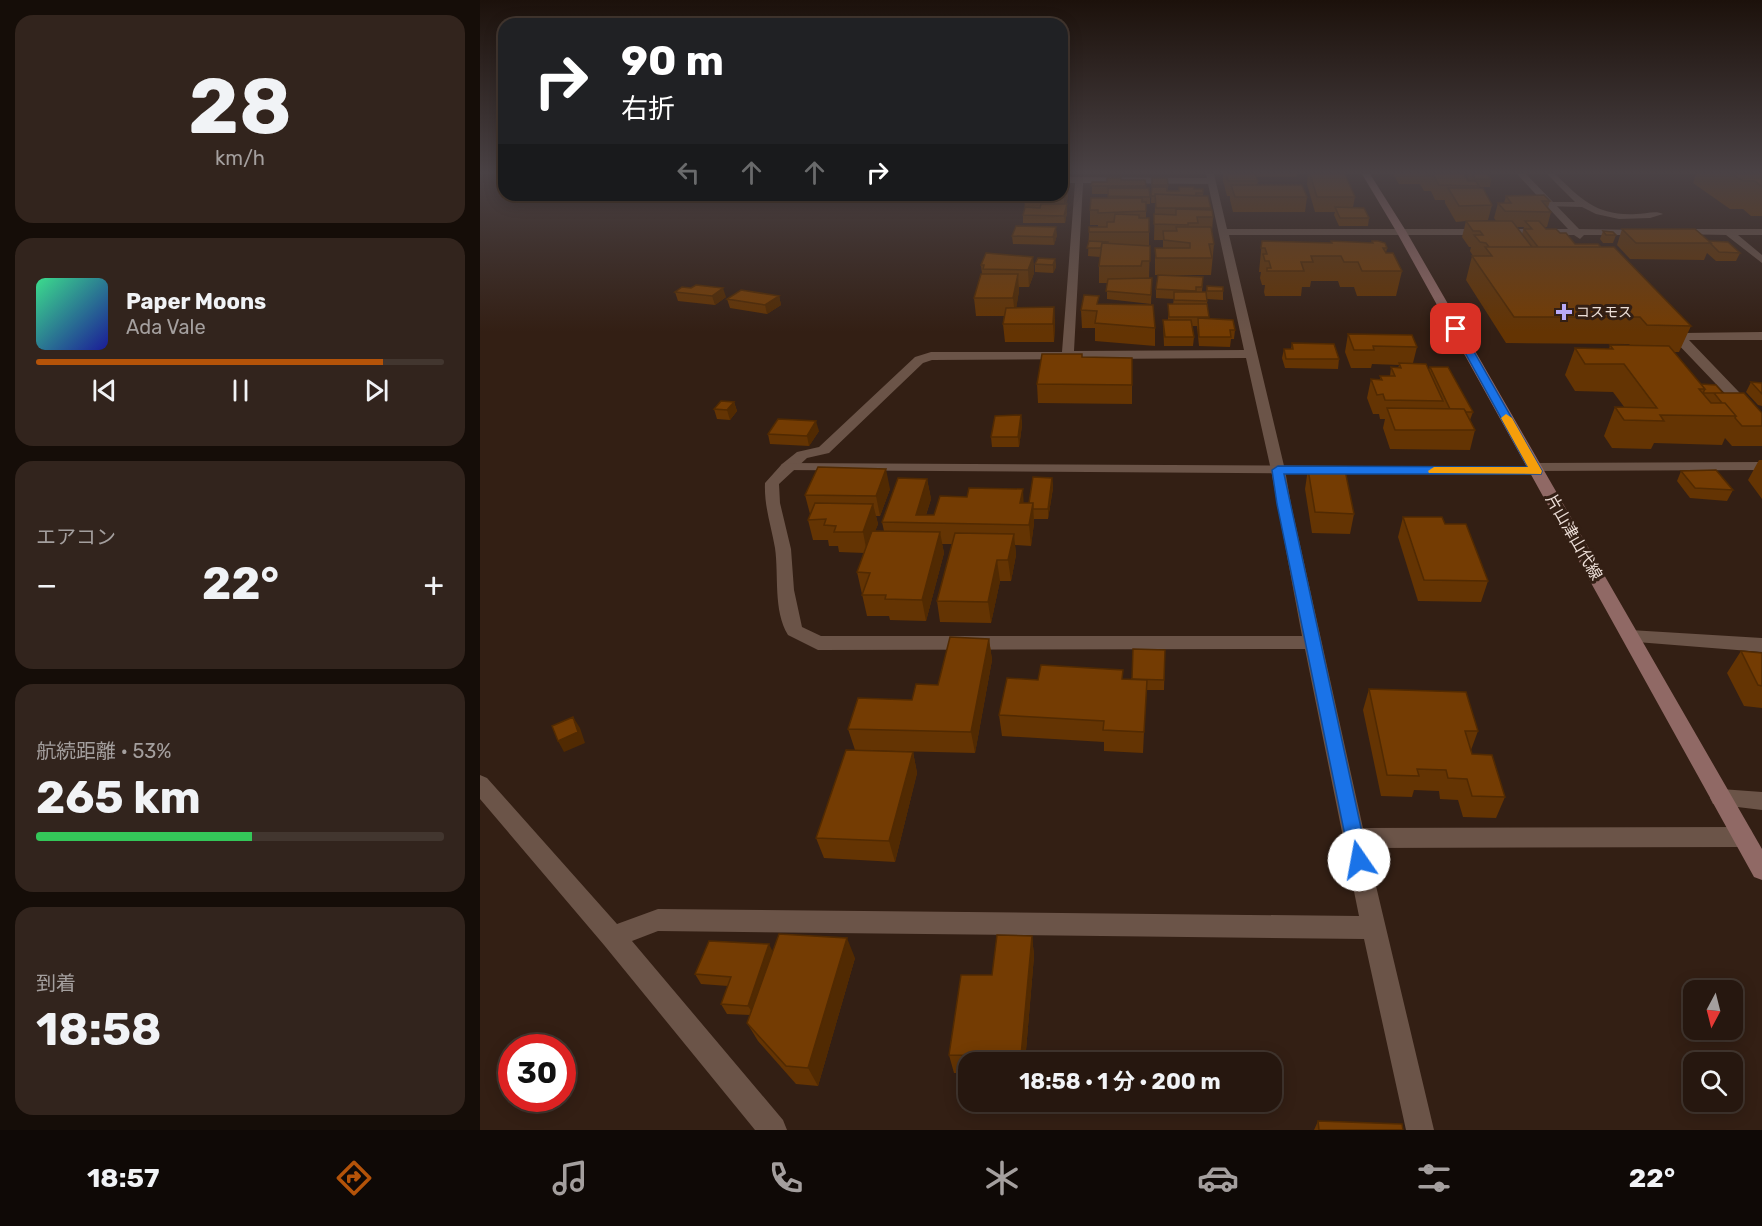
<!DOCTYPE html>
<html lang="ja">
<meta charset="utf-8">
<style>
body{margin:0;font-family:Rubik,"Noto Sans JP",sans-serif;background:#32241d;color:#f1f3f6;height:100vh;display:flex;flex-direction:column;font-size:22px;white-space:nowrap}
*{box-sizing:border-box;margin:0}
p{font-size:20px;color:#a49f9e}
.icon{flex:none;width:33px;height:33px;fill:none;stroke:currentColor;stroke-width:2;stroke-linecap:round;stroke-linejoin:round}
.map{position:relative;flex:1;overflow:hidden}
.drawer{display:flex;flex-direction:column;gap:15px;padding:15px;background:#150d08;width:480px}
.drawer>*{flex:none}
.hud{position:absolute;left:18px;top:18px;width:570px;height:183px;border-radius:18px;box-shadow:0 3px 15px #0003,0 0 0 2px #42362f;background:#202124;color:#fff;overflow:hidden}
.needle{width:39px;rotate:187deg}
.fabs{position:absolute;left:1203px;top:980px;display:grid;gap:12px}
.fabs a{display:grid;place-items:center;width:60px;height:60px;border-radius:12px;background:#26170f;box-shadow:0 3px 15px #0003,0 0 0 2px #42362f;font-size:30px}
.speed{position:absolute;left:18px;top:1034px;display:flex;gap:12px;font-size:30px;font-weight:700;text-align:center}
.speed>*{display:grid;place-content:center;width:78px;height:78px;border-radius:50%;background:#26170f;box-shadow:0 3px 15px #0003,0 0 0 2px #42362f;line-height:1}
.speed .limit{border:9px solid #d22;background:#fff;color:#111}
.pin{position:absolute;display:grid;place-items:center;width:51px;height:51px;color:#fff;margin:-26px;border-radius:12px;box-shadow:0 3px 9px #0006}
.me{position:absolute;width:66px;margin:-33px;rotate:348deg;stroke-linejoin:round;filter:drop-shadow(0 0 4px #0008)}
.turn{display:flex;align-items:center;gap:21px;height:126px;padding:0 24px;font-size:27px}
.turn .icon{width:78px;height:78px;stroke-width:2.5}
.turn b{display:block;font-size:42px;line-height:51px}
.lanes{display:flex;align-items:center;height:57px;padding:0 24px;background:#0003;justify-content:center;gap:30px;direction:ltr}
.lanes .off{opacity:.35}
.big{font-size:45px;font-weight:700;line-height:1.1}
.drawer .card{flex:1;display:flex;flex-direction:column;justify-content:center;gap:9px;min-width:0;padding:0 21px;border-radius:18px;background:#32241d}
.drawer .dial{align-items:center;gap:0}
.dial b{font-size:78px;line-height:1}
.song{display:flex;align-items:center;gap:18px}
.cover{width:72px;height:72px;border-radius:9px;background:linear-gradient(135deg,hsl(150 70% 55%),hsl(240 70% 35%))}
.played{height:6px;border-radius:3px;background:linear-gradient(90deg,#b45309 85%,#42362f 85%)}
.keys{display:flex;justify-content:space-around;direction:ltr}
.heat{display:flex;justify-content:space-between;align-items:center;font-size:33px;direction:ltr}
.charge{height:9px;border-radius:4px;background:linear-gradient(90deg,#34c759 53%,#42362f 0)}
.trip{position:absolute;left:478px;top:1052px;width:324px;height:60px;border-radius:18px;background:#26170f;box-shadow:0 3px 15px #0003,0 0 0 2px #42362f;font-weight:700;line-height:60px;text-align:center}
.menu{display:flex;height:96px;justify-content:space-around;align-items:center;background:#0f0906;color:#a49f9e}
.menu .icon{width:42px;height:42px}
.menu .selected{color:#b45309}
.menu b{font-size:27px;color:#f1f3f6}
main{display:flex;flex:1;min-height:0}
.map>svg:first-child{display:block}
</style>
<main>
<section class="drawer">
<div class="card dial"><b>28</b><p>km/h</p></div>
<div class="card">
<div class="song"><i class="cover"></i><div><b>Paper Moons</b><p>Ada Vale</p></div></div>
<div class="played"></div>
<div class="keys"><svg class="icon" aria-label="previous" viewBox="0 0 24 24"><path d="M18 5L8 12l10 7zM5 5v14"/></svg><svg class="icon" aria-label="pause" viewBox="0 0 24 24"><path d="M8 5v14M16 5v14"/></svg><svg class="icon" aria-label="next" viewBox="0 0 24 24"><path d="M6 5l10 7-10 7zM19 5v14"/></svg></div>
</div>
<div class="card"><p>エアコン</p>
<div class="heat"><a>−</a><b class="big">22°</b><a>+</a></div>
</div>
<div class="card"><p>航続距離 · 53%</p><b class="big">265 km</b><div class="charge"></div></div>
<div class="card"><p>到着</p><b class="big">18:58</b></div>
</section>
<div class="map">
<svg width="1282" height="1130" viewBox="0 0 1282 1130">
<rect width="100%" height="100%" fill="#331f14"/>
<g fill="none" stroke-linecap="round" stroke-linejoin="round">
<path fill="#6b5448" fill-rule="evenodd" d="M1067,174h8c27,26 42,42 81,40 9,0 20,-4 27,0l-13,4 -31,1 -23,-5 -14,-7 -36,-1 -1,-2 4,-2h26z"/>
<path fill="#6b5448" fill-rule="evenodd" d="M726,174h8l13,55h341l-51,-55h9l53,55 67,1 2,2 -5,3h-59l-4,4 -6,-4h-345l56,235 6,34 72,324 380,-1 8,3 3,7 -3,7 -8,3 -376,1 67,282h-28l-42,-191 -706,-8 -26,10 151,179 4,10h-32l-151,-185 -124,-146v-24l7,3 130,146 41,-15 701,7 -54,-267 -487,1 -30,-15c-15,-25 -9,-59 -13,-87 -4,-23 -11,-42 -10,-65l17,-19 15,-12 22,-5 96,-90 16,-5h131l13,-169h-13v-6l145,1zM603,183l125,1 36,166 -170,1zM766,358l25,112 31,166h-481l-19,-9 -8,-37 -3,-41 -11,-46 -1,-19 28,-26 22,-5 94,-90 9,-3z
M1197,229h85v6h-24l24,20v8l-36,-28 -52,-1 -2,-2z
M1189,324l13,9 80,-1v8h-73l73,76v12l-5,-1 -83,-87 -11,-13z
M1282,462v8l-228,1 -7,-4 7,-4z
M1150,630l132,8v14l-138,-11 -3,-5 3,-5z
M1241,789l41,3v18l-49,-6 -3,-6 3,-6z"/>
<path fill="#6b5448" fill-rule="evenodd" d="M307,463l749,4 7,4 -7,4 -754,-5 -2,-3 2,-3z"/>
<path fill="#906965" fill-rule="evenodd" d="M882,174h8l36,57 356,618v31l-8,-3 -358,-646z"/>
</g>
<path fill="#643403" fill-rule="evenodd" d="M743,174h74v3h-41l2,4 -1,4 50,12 -2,15h-72l-3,-12v-4h-3l-4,-15z
M828,174h37l10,23 -2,10 16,11 -1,8h-29l-5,-11 1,-3h-20l-8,-28z
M913,174h73l-1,2 3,5h1l-2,-4 1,-3h19l4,5 -1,8h-11l-1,1 14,17 -4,15 -15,1h23l-2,-3 4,-15h6l2,-7 44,5 -2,6 3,5 -4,15h-3l2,2 14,4 15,11 26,3 90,79 -12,26h-5l27,32 22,9 39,20v33h-30l-7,-8 -3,7 -68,-2 -3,6 -39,-1 -8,-12 11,-29 10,1 -12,-16 -38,-1 -10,-16 10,-27 34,1 1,-4 21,1 -2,-2 -123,-1 -40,-63 6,-24h1l-3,-5 1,-4h-2l-7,-10 4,-16 -10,1 -11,-19v-3h-10l-4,-9h-7l-4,-7h-21zM1036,227h8l-2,7z
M1216,174h66v42h-11l-8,-7h-13l-37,-26z
M672,178l16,7v6l35,-2v7l8,12 2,9 -1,16 2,11 -3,31h-56v-27h8v-8h-9l1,-37h-4z
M641,180h24l1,8 4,9v7h-4v14h3v28h1l-1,32h-8h11l-1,26 -44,-5v-16h-8v-17l1,-9 -12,-1 1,-24 9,-5v-2h-8v-15l18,-12v-4h-16v-12h15z
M582,182l6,15 -2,7 1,8 -2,11h-42v-8l2,-6 -1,-14h38z
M448,195h39l-6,4z
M1142,229l87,12 31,12 -4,8h-20l-9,-8 -3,7 -74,-1 -13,-14z
M1123,231l13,4 -3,8h-10l-3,-4z
M577,235l-3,10 -41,-1 -1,-8z
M782,241l69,2v-2l40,2 1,-2 15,7 -1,5 16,18 -6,25h-39l-3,-9h-14l-2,-6h-27l-1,6h-8l-1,9h-36l-1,-4 1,-7h-3l-2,-7 1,-6h-2z
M553,257l1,16 -5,14h-10v4l-3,17 38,-1 1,18 -1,17h-49l-2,-18 1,-8h-28l-2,-18 8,-24 -1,-9z
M575,259l1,8 -3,6 -18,-1v-8z
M723,277l-1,15 4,3 1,-9 16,5v9l-16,-1v5l2,15 26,11 -1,9h-3l-1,8 -31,-1 -2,-20h-5l2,11 -1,9h-29l-1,-26h5v-16h5l1,-5 -18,-1v-9z
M211,288l35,9 -11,8 -37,-4 -3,-9z
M299,296l2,9 -14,9 -37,-6 -3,-9z
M619,304l56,24v18l-60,-5v-13h-13l-1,-18z
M868,334l69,13 -4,16 16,7 1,-3 43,45 -3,8 5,10 -5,20 -80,-1 -7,-21 2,-9h-5l-1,-5h-6l-6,-16 4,-19 9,1v-4h10l1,-9 7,1 1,-3 -27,-1 -1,4h-20l-6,-16z
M812,343l47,16 -1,10 -53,-1 -3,-10 2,-9h7z
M652,358v46l-94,-1 -1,-19z
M1271,382l11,1v23l-4,-1 -12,-13z
M254,402l3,9 -7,9 -13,-1 -3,-10z
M541,415l1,10 -3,22h-27l-1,-10z
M339,431l-10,15 -39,-2 -2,-10z
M1279,460h3v39l-14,-19z
M828,469l46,45 -4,20 -38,-1 -7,-44z
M1201,471l52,19 -6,11 -37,-3 -13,-17z
M572,478l1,10 -5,31h-14v4l-3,23 -16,-1 1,10 -5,26h-11l-9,42 -51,-1 -3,-21 15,-57h-10l2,9 -18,68 -36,-1 -1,-4h-22l-10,-44 8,-19 -26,-1 -1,-6h-9l-1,-6h-15l-5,-20 2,-6 -5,-19 85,-6 -10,27h-4l2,8 -3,7h9l-2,-9 45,-43 4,20 -5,16h8l95,-12z
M923,517l42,7 43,57 -7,21 -63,-1 -20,-64z
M509,639l3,21 -17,93 -120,-3 -7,-21 64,-29 26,-15z
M653,649l32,1 -1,40h-18l-3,63 -39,-2v-9l-102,-6 -3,-21 39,-35h94z
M1261,651l21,2v55l-18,-2 -17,-33z
M889,689l109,42 -7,19 1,4 33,43 -9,21 -33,-1 -5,-17 -18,-1 -1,-8 -25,-1 -2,7 -31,-1 -18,-86z
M433,752l4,21 -22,89 -71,-4 -8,-20z
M552,936l2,20 -9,106h-56v11h-15l-5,-18 43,-80z
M293,951l82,7 -37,128 -22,-2 -38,-43 -11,-18 3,-8 -23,-1 -6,-10 7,-18 -27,-2 -6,-10z
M838,1121l85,9h-89z"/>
<path fill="#512a02" d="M587,182l1,15 -4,13v-15z
M481,195h6l-6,4z
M587,204v8l-2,11 -1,-7z
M576,227l1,8 -3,10 -1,-8z
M553,257l1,16 -5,14 -1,-17z
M575,259l1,8 -3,6v-8z
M538,274l1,17 -4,25 -2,-18z
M243,288l3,9 -11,8 -3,-9z
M299,296l2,9 -14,9 -2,-9z
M574,307l1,18 -1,17 -1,-18z
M254,402l3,9 -7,9 -3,-10z
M541,415l1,10 -3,22 -1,-10z
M336,421l3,10 -10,15 -2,-10z
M406,469l4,20 -10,27 -4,-20z
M572,478l1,10 -5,31v-10z
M447,479l4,20 -8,24 -7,-8z
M543,489l1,20 -4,-6z
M553,503l1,20 -3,23 -2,-21z
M393,504l5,20 -11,29 -4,-21z
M460,532l4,21 -18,68 -4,-21z
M534,534l2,21 -5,26 -3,-21z
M517,560l3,21 -9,42 -3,-21z
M509,639l3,21 -17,93 -4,-21z
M93,717l7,11 5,15 -21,9 -6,-11z
M433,752l4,21 -22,89 -6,-21z
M552,936l2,20 -9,106h-3l-1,-6z
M367,938l8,20 -37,128 -10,-18z
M289,944l5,10 -20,61 -6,-9z"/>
<path fill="#743c03" stroke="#512a02" stroke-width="1.5" d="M746,174h29l3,7h-30z
M830,174h35l10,23h-38z
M946,174h38l4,7h8l3,5 -40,-1 -5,-9h-7z
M992,174h15l4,5h-16z
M1252,174h30v13l-7,-6h-12z
M627,178h14v2h24l1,6h-55l1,-4h15z
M672,178h15l1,7h-16z
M582,182h5l-3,13h-2z
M751,185h71l5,12h-72z
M672,187h15v4h12v-4h15v2h9v4h-7v3l-41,-2v2h-4z
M628,188h41l1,9 -42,-1z
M968,188h35l9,17 -33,1z
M675,194l53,2 3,12h-55z
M1064,195l6,6h-8l9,11 -46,-1 -7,-8h13l-5,-7z
M611,198h51v4h4v9l-48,2v-3h-8z
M561,204h26l-3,12 -41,-1 2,-8 15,1z
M855,207l29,1 5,10h-29z
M696,209l36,1 1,7h-16l1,6h-10v2l-34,-1v-10l22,1z
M635,214l24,1v3h10v14h-60v-5h18v-5h7z
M986,221h46l20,26h-43l-3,-4 -6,-1 -6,-7h9l-3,-4h-7z
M1045,221h14l7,8h10l4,4h6l9,11h23l3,3h-63l-14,-18h8z
M536,226l40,1 -3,10 -41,-1z
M696,227h35l3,17h-5l3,14h-56l-1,-10h35v-5l-26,-3 -1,-9h14z
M1142,229h73l16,14h-75z
M1123,231l10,1 3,3h-10z
M609,241l19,1v1h-6l-1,5h-14z
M782,241l70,2 -1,-2 42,2 -1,-2h6l7,2 2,5h-4l3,5h7l9,18h-40l-4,-9h-14l-3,-6h-30l2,6h-12l3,9h-37v-3h4l-2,-7h-4l-2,-7h4l-2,-6h-4z
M1229,241l19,1 12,11 -21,-1 -8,-8v-1z
M622,243l48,3v15h-8l-1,5h-42z
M1005,247h129l77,79 -44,-1 -7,-8h-126l-42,-61h20z
M506,253l47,4 -5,13 -45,-1 1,-4h-3z
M558,258l17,1 -2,6 -18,-1z
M501,274h37l-5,24h-39z
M678,275l45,2 -1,10h-6v4l-40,-2z
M672,278l-1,17 -45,-4 2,-12z
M216,285l27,3 -11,8 -37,-4 7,-5 9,1z
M727,286l16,1v4h-16z
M261,290l38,6 -14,9 -38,-6z
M694,292h32l1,9 -33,-1z
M604,295l15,1 -2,8 56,1 2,23 -60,-5 2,-12 -16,-1z
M688,304h39l2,13h-40z
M574,307l-1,17h-50l3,-16z
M718,318l35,2 2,10h-5l1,7h-32z
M683,320h28l3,17h-29z
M868,334l64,1 5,12 -44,-1 1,4h-20z
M812,343l42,1 5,15h-53l-2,-10h9z
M1130,345l59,1 36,43h-6l12,14h14l11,13 -76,-1 4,6 -40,-1 -9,-13 42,1 -33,-44h-39l-10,-16 38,1z
M562,354h40v3l50,1v27l-95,-1z
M919,363l27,1 17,37 -58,-1 -2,-6 -6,1 -6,-16 11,1 -2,-4h15l-4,-9 10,1z
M950,367h18l25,45h-7l-2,-3h-14z
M1271,382l11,1v11z
M1221,384l15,1 7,8h-20l2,-4z
M1234,393h30l18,20v13h-20l-7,-8 1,-2 -11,-13h-3z
M241,401l13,1 -7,8 -13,-1z
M907,408l77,1 11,21h-80z
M541,415l-3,22h-27l4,-21z
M298,419l38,2 -9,15 -39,-2z
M338,467l68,2 -10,27 -71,-1z
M828,469l37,1 9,44 -39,-2z
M1236,470l17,20 -38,-2 -14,-17z
M553,477l19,1 -4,31h-15v-6h-4z
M418,478l29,1 -11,36h18l6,-19 27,1 2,-9 54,1 -3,14h13l-4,22 -147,-3z
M335,503l58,1 -10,28h-29l2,-6 -12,-1 2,-6 -18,1z
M923,517h39l3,7h21l22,57 -64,-1z
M392,531l68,1 -18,68 -37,-1 1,-4h-24l8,-22 -13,-1z
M475,533l59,1 -6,26h-11l-9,42 -51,-1z
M470,637l39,2 -18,93 -123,-3 10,-31 54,2 4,-16 22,1z
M653,649l32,1 -1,30 -32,-1z
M1261,651l21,2v33l-4,-1z
M561,665l82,5 -1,9 25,1 -3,52 -41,-2 1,-9 -105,-6 8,-37 31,2z
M889,689l97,3 12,39h-13l7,23 20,1 13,42 -33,-1 -5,-17 -19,-1 -2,-8 -29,-1 2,7 -32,-1z
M93,717l5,15 -20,9 -6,-15z
M366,750l67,2 -24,89 -73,-3z
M299,934l68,4 -39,130 -22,-2 -39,-43z
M517,935l35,1 -11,120 -72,-1 12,-80h31z
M229,941l60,3 -21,62 -27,-2 10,-27 -36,-3z
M838,1121l84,3 1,6h-84z"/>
<linearGradient id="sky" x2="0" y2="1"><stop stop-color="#1c110b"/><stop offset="0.52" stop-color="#4a4245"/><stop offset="1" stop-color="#4a4245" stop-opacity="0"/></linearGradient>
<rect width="1282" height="332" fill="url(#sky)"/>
<path fill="#1a73e8" stroke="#114b97" stroke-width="1.5" d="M976,326l5,3 81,142 -1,3h-257l84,386 -3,6 -6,2 -7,-2 -2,-6 -73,-356 -5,-34 6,-4 250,1 -76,-138z"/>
<path fill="#f59e0b" d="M1026,414l6,4 30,53 -1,3 -112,-1 -1,-2 6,-4h94l-27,-49z"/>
<path fill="#b9aaf7" stroke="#331f14" stroke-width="2" d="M1081 303h6v6h6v6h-6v6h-6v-6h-6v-6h6z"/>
<g text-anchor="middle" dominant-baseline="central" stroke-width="6" stroke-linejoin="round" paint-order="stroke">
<g font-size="14" fill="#eddfd8" stroke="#331f14" text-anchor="start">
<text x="1096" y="312">コスモス</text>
</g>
<g font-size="16" fill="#eddfd8" stroke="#331f14">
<text transform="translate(1094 537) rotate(60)">片山津山代線</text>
</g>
</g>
</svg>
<div class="fabs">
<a><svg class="needle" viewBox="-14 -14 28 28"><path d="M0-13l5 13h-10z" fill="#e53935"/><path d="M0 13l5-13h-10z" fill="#a49f9e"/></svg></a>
<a><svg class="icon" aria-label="search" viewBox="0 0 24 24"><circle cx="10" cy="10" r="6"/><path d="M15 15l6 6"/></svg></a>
</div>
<div class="speed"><div class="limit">30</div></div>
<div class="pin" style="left:976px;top:329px;background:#d93025"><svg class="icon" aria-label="arrive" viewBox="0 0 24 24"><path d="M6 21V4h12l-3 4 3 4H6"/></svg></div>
<svg class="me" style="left:879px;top:860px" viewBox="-20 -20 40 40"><circle r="19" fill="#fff"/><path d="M0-13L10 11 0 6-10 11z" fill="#1a73e8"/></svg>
<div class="trip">18:58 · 1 分 · 200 m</div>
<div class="hud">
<div class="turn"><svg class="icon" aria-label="right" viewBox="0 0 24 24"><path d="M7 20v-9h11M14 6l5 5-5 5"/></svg><div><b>90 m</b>右折</div></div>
<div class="lanes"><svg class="icon off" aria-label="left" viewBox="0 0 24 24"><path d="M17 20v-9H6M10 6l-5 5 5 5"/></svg><svg class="icon off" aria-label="ahead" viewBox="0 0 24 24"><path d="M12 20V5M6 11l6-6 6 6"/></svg><svg class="icon off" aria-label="ahead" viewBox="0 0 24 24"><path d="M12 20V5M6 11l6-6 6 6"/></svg><svg class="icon" aria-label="right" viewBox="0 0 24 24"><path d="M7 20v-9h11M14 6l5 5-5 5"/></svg></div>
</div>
</div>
</main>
<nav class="menu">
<b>18:57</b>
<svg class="icon selected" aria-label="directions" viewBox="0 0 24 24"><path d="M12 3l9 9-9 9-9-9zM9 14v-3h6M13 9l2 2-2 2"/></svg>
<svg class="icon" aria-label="music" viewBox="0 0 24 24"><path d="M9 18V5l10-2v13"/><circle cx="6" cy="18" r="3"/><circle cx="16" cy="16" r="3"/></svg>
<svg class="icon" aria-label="phone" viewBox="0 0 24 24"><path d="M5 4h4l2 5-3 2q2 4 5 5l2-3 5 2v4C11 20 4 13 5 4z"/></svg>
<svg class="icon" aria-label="climate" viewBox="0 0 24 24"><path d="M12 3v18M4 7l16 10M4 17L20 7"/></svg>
<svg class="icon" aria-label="car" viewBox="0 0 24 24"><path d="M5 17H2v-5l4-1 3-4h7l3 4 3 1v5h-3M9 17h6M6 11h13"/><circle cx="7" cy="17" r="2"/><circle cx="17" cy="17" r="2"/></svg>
<svg class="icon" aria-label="filters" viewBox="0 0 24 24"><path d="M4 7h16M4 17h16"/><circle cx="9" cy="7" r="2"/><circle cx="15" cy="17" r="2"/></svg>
<b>22°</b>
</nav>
